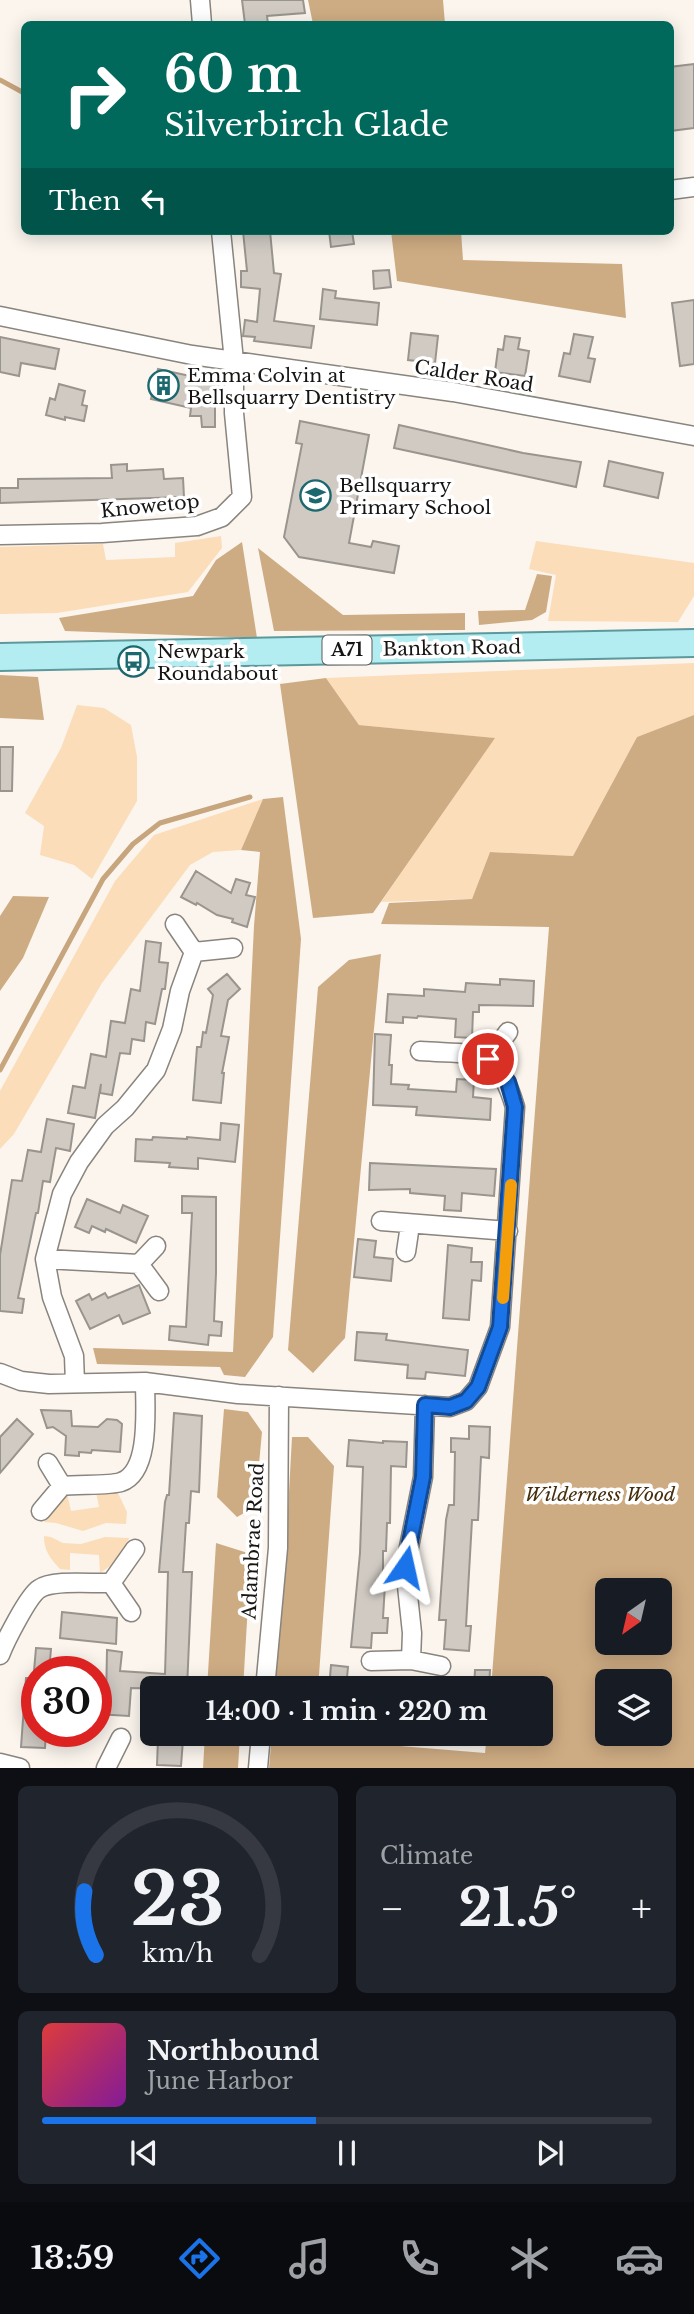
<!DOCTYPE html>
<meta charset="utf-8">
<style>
body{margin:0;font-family:"Libre Baskerville",serif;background:#20242c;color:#f1f3f6;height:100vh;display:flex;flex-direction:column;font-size:26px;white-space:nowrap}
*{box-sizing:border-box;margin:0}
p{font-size:23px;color:#9ea1a6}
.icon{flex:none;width:38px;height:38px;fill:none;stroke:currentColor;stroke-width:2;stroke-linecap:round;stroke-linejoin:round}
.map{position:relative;height:1768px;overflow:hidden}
.drawer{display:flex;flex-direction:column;gap:18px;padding:18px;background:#0d0f14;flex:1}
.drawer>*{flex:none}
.guide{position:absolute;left:21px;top:21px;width:653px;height:214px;border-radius:10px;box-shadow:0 4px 18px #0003;background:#00695c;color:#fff;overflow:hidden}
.needle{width:46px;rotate:214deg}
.buttons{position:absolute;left:595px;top:1578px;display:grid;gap:14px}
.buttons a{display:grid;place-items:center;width:77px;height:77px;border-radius:10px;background:#171b24;box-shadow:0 4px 18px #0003;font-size:35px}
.speed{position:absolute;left:21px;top:1656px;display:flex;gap:14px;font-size:35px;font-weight:700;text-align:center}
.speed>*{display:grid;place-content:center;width:91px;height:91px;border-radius:50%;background:#171b24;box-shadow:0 4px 18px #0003;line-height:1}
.speed .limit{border:10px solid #d22;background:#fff;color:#111}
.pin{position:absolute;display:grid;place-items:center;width:60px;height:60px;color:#fff;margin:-30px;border:4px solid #fff;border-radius:50%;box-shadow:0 2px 7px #0007}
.me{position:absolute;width:77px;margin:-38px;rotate:11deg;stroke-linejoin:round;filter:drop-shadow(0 0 5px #0008)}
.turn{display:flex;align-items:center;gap:24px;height:147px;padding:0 28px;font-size:32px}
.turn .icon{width:91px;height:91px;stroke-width:2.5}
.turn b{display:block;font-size:49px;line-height:60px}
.then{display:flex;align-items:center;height:66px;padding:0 28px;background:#0003;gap:14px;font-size:26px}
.big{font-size:52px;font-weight:800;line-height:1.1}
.drawer .card{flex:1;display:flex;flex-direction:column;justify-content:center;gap:10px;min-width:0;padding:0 24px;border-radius:10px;background:#20242c}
.drawer .dial{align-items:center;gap:0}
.dial svg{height:182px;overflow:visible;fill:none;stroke:#363941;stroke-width:7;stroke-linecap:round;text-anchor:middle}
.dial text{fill:#f1f3f6;stroke:none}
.song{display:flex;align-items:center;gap:21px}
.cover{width:84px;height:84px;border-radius:10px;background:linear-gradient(135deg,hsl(0 70% 55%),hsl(290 70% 35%))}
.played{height:7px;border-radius:4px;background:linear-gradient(90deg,#1a73e8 45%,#363941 45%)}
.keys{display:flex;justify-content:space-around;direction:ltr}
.heat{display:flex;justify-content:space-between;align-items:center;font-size:38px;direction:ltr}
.drawer .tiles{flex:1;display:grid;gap:18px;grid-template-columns:1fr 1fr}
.card:last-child{grid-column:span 2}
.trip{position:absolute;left:140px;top:1676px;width:413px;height:70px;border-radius:10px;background:#171b24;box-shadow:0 4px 18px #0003;font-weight:800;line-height:70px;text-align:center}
.tab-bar{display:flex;height:112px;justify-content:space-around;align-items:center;background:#090b0e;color:#9ea1a6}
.tab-bar .icon{width:49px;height:49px}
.tab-bar .current{color:#1a73e8}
.tab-bar b{font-size:32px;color:#f1f3f6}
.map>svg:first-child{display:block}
</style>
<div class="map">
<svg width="694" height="1768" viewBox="0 0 694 1768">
<rect width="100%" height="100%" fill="#fbf5ee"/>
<path fill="#fbddb9" d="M221,536l1,12 -34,44 -131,21 -57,1v-67l103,-3 3,16 69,-3v-14z
M536,541l158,22v33l-16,26 -130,-1 8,-46 -27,-6z
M694,663v52l-57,22 -64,119 -83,-4 -18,47 -91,3 113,-164 -135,-13 -33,-47z
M77,705l27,3 27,17 6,32v44l-45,78 -18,-14 -34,-10 4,-29 -19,-13 36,-65z
M263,799l-22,51 -28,2 -23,13 -88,118 -88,151 -14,15v-58l115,-210 39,-46z
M95,1487l23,6 9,19 -1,12 -20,-1 -23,8 -27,-8 -12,-1 9,-16 14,-13 4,18 28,-4z
M44,1536l7,1 12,6 18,1 24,-7 24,1c-4,17 -15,26 -29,35l-1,-18 -29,-2v17l-10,-1c-10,-11 -16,-18 -16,-33z"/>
<path fill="#ceac83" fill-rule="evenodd" d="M308,0h135l2,24h-132z
M391,231h70l2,29 159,4 4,54 -229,-37z
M242,542l15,96 -192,-7 -6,-13 134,-22 23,-36z
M258,548l85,67 122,-2v17l-191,1z
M537,574l15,2 -6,36 -14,8 -53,5 -1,-14 47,-1z
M0,675l38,2 6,43 -44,-2z
M326,678l33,47 136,13 -122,175 -60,5 -33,-234z
M694,715v1053h-425l3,-34h43v5l170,14 2,-19h54v-45h-50l58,-762 -168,-3 8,-21 83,-4 18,-47 83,4 64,-119zM607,1591h53v52h-53zM607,1682h53v52h-53z
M283,797l18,142 -28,398 -28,40 -21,-2 -4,-8 -123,-3 -4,-16 140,4 21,-426 6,-74 -19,-2 22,-51z
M13,896l36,1 -26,61 -23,33v-75z
M381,954l-36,384 -32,35 -25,-23 30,-363 31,-27z
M224,1409l24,3 14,20 -7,75 -18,10 -20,-20z
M292,1437h16l26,29 -16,223h-43l11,-142z
M216,1543l35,11 -8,135h-36z
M205,1734h35l-2,34h-35z"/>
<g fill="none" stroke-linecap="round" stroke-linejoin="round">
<path stroke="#c7a57d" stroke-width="5" d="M0,80l24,13
M0,1070l103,-191 30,-35 27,-21 90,-26"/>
</g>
<path fill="#d0cac3" stroke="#9a948e" stroke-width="2" d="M242,0h61l2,13 -38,3 1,8h-23z
M694,64v64l-24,3v-64z
M243,231h27l4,42 7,1 -7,47 40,5 -3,22 -57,-7 1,-4 -12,-1 2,-16 12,2 3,-33 -19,-2v-16h6z
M329,231h23l2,13 -23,3z
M389,270l2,17 -17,2 -1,-18z
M323,289l13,2 -1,7 44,5 -2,22 -57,-6z
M694,300v64l-14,2 -8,-63z
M411,333l27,3 -3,27 -27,-3z
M574,334l19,3 -5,21 7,1 -5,23 -31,-6 5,-23 6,1z
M505,336l15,2 -2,11 11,2 -4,25 -30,-4 3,-23 5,1z
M0,337l59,12 -4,20 -34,-6 -2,13 -19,-4z
M158,369l55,12v3l9,4 -1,15 -6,1v23h-13l-1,-11h-11l1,-8 -40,-9z
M59,384l26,7 -3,14 5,1 -3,15 -19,-4v3l-19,-5 4,-17 5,2z
M300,421l69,14 -20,108 22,4 2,-6 26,5 -5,27 -95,-16 -15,-20 18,-93 -6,-1z
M399,425l124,28 58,9 -5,25 -182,-39z
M609,461l54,12 -5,25 -54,-12z
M127,464v7l36,-2 1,10 19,-1 1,19 -184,6v-15h18v-9l94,-1 -1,-13z
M0,747h13l-1,44h-12z
M196,871l35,22 5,-14 14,4 -4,12 9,2 -8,30 -15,-5 1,-3 -16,-4 -20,-12 -1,2 -15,-8z
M146,941l15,2 -2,19 9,1 -3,26h-3l-7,35 -9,-2 -2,19 -12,-2 -2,15 -10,-1 -8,42 -12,-2 1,-9 -6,34 -27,-5 5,-27 12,2 6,-34 15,3 5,-36 14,2 6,-34 9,2z
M227,974l13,15 -12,11 -7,36 8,1 -7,36h2l-3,30 -28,-3 4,-53h4l2,-15 3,1 7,-38 -5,-6z
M500,979l34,2 -1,25 -54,-1v7h-6l-1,26 -17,-1 1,-18 -38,-3 -1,2 -14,-1v6l-17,-1 2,-28 36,2v-7l41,3 1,-9 34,2z
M375,1034l16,1 -2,30h3l-1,19 18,1 -1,4 48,3 1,-13 17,1 -1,17 18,2 -1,21 -74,-5 1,-8 -44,-2z
M47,1119l27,5 -4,27 -14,-3 -6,34 -7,-1 -5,32h-2l-18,85 6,1 -2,14 -22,-2v-56l12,-75 10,1 6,-31 13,2z
M221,1123l18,2 -4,37 -37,-4v11l-29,-2 1,-4 -35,-2 1,-22 16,1 1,-3 34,2v-2l33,3z
M370,1163l126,6 -2,27 -32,-3 -1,18 -17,-1 1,-14 -35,-3v-4l-41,1z
M182,1196l34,1v76l-2,48 8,1 -1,14 -12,-1 -1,10 -39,-5 1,-14 16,1 6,-114h-10z
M87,1199l33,14 3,-8 25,11 -12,27 -30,-14 -1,3 -13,-6 -3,7 -14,-6z
M358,1239l18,2 -2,16 19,2 -2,22 -37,-4z
M448,1245l24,3 -1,14h11l-1,19 -9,-1 -3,40 -26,-2z
M139,1285l11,28 -27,11 -4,-9 -29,14 -14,-28 13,-7 3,6 13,-7 3,5z
M357,1332l30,2 -1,6 82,10 -3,26 -39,-4 -1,7 -18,-1 1,-13 -53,-5z
M41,1410l30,1 1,15 26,1 9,-8 10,1 5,4 -2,28 -28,-2 -1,3 -12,-1v4l-14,-1 1,-19 -13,-9 -6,1z
M174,1413l28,3 -3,76 -8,-1 -2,32h-3l-3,49h9l-5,117 -56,-1 -2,28 -33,-2v-13l10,1 1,-52 15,2 -2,19 45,3 3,-102h-9l6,-70 2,-7h2z
M17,1419l16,15 -33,39v-36z
M469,1426l21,1 -1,31 -8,-1 -3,63h-6l-6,106h5l-2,25 -25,-2 2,-29h-7l7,-100 3,-15h5l1,-53h-4v-14l18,1z
M349,1440l34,3v-2l24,1 -1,25 -15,-1 -1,57h-3l-1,28h-3v32l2,1 -2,34h5l-1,15h-15l-1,15 -20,-1 9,-94 3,-86 -16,-1z
M62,1612l55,6 -1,26 -56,-6z
M36,1648l15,1 -2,22h-15z
M331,1665l17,2 -2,22h-17z
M475,1670h15l-1,19h-15z
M26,1678h11v53h9l-1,17 -24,-1z
M158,1738l25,2 -2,26 -24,-1z"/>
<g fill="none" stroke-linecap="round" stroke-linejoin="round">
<defs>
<path id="minor" d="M200,0l2,24
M670,190l24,-3
M0,316l192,39 261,37 241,44
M0,535l102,-2 95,-7 25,-9 20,-20 -8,-84v-52l-13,-130
M194,952l39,-4
M488,1059l20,-27
M381,1221l127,10
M406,1252l4,-27
M45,1259l94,5 17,-18
M139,1264l20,27
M0,1373l21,8 28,3 96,-2 93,12 212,13 16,-6 12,-14 22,-60 15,-220c-18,-62 -39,-52 -95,-56
M75,1383l-1,-27 -22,-59 -7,-38 17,-65 17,-32 26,-36 20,-18 31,-38 16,-41 8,-38 14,-39 -19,-28
M48,1463l14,23
M41,1511l21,-25c15,-2 48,0 59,-4 30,-10 24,-74 24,-100
M111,1583l24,-34
M0,1655c5,-13 28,-59 39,-66 14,-10 54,-5 72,-6l20,29
M411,1660l30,6
M371,1661l40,-1 1,-27 -7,-66 18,-90 2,-72
M265,1689l13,-141 1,-152
M0,1763l20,5
M106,1768l15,-30
M258,1768l3,-34"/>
<path id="primary" d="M0,657l694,-14"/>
</defs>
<use href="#minor" stroke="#89847d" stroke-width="21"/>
<use href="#primary" stroke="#5c999d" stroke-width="30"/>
<use href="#minor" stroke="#fff" stroke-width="18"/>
<use href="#primary" stroke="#b3ecf1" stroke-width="26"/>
</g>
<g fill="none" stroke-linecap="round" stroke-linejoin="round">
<defs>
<path id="route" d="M405,1567l18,-90 2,-72 25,2 16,-6 12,-14 22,-60 15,-220 -7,-25 -20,-23"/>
</defs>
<use href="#route" stroke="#114b97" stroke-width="18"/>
<use href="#route" stroke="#1a73e8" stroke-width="12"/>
<path stroke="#f59e0b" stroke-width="12" d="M503,1298l8,-113"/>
</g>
<defs>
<symbol id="building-ring" viewBox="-11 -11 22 22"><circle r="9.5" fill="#fff" stroke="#1b686e" stroke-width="1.5"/><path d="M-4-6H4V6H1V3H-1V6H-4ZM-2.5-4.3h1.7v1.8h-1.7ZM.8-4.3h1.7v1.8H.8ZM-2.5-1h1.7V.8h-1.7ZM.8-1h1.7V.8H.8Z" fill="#1b686e"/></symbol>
<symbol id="school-ring" viewBox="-11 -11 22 22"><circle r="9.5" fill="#fff" stroke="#1b686e" stroke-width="1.5"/><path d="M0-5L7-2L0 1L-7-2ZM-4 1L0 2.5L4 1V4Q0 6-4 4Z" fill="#1b686e"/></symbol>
<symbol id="bus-ring" viewBox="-11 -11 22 22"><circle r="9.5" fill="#fff" stroke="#1b686e" stroke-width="1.5"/><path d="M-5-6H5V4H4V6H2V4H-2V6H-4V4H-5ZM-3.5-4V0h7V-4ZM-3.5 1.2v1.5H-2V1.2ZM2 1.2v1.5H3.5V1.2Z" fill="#1b686e"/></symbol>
</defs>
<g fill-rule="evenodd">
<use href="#building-ring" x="146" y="368" width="35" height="35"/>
<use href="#school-ring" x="298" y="478" width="35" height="35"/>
<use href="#bus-ring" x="116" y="644" width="35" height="35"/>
</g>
<g text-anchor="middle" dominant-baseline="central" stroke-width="7" stroke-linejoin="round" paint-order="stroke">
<rect fill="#fff" stroke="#5d5b5a" stroke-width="2" x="322.5" y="635.5" width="49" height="29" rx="5"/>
<g font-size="18" font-weight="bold" fill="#171513">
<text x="347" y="650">A71</text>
</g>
<g font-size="19" fill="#171513" stroke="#fff" text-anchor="start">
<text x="187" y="375">Emma Colvin at<tspan x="187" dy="22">Bellsquarry Dentistry</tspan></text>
<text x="339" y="485">Bellsquarry<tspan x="339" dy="22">Primary School</tspan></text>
<text x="157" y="651">Newpark<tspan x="157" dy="22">Roundabout</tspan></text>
</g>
<g font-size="19" fill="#171513" stroke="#fff">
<text transform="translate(474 376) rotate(9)">Calder Road</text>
<text transform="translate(150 506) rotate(-6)">Knowetop</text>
<text transform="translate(452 648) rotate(-1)">Bankton Road</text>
<text transform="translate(253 1541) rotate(-87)">Adambrae Road</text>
</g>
<g font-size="19" font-style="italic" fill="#462e0d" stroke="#fff">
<text x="600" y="1494">Wilderness Wood</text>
</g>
</g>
</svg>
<div class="buttons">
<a><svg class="needle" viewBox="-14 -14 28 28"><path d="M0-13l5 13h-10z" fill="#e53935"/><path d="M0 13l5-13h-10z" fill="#9ea1a6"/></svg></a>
<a><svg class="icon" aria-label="layers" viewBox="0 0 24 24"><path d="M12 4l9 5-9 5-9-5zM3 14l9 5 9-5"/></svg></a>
</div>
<div class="speed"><div class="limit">30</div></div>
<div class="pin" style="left:488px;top:1059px;background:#d93025"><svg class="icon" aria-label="arrive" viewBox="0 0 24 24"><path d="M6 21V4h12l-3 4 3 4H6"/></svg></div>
<svg class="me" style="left:405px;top:1567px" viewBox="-20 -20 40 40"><path d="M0-17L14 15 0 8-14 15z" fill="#1a73e8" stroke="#fff" stroke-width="4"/></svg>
<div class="trip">14:00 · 1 min · 220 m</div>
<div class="guide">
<div class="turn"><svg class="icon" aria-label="right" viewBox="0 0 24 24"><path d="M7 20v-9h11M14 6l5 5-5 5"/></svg><div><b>60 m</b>Silverbirch Glade</div></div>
<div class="then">Then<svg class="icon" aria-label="left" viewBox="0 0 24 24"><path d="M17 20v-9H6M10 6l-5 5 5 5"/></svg></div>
</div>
</div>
<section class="drawer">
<div class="tiles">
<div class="card dial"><svg viewBox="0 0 100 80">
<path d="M14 69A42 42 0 1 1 86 69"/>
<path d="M14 69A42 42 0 0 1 9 41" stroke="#1a73e8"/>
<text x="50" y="56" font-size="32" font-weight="700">23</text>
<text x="50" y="72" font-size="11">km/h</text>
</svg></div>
<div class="card"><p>Climate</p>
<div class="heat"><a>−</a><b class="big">21.5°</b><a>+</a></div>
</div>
<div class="card">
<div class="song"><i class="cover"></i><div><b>Northbound</b><p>June Harbor</p></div></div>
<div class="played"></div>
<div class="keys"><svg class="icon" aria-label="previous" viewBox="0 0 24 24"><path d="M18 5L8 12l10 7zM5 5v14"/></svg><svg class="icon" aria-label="pause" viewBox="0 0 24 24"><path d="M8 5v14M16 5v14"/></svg><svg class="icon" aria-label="next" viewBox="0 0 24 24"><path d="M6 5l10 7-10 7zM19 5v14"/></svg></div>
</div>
</div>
</section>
<nav class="tab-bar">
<b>13:59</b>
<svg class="icon current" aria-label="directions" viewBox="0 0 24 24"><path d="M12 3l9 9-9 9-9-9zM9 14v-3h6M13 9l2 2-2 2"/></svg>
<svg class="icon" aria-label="music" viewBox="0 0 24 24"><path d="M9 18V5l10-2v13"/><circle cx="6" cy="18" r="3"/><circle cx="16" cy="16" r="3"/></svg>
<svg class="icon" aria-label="phone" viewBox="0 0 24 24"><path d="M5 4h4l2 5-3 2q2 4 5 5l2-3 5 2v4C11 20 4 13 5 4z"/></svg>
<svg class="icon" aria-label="climate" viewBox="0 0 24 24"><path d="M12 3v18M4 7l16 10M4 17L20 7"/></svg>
<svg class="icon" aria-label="car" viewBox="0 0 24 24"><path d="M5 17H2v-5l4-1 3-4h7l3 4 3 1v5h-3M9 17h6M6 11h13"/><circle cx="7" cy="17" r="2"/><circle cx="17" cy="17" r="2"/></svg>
</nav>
